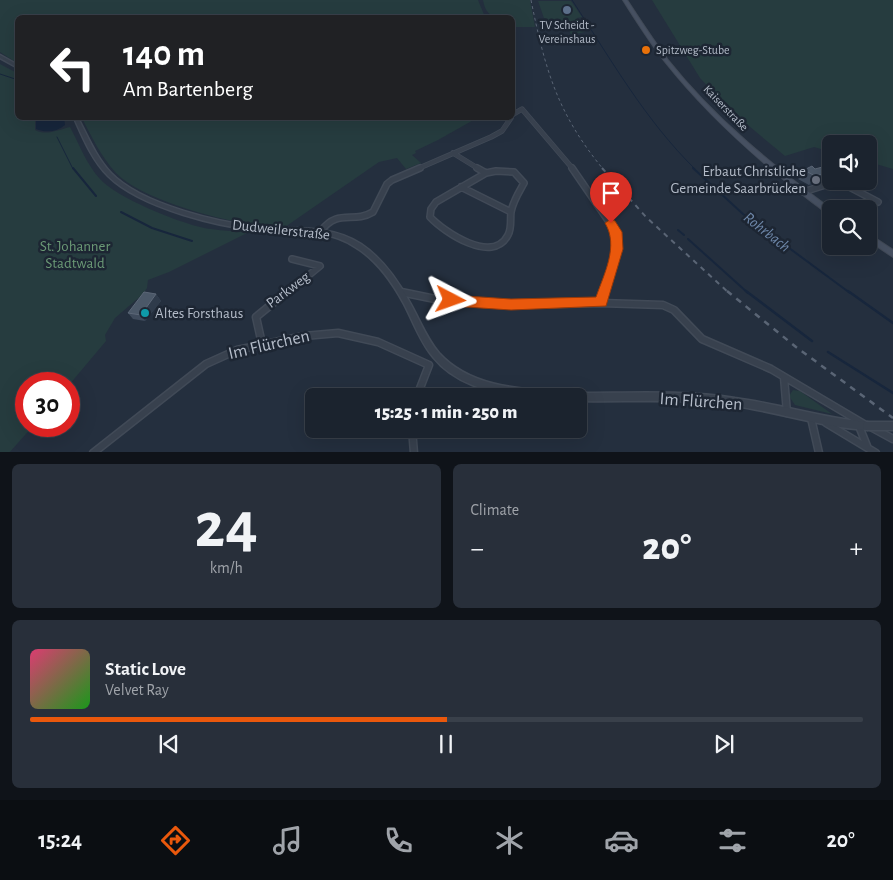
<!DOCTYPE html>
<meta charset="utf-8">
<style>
body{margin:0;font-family:"Alegreya Sans",sans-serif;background:#282f3a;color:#f1f3f6;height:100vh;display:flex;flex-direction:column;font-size:19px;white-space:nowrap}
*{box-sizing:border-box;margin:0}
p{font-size:16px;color:#a0a4aa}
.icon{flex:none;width:28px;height:28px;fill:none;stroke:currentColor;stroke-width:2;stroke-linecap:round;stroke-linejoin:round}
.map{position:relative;height:452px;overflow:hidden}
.drawer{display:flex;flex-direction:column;gap:12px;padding:12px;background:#0f1319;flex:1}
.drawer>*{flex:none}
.guide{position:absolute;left:15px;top:15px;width:500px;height:105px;border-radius:8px;box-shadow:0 5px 20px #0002,0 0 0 1px #39404a;background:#202124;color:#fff;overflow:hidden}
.controls{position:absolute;left:822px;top:135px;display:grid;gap:10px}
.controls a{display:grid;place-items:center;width:55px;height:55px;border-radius:8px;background:#1b232e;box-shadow:0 5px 20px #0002,0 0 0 1px #39404a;font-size:25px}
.speed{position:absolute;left:15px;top:372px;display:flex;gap:10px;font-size:25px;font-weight:700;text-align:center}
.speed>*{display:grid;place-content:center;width:65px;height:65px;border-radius:50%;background:#1b232e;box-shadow:0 5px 20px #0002,0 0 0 1px #39404a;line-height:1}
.speed .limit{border:8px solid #d22;background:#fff;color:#111}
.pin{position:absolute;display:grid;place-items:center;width:42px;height:42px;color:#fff;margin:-51px -21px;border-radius:50% 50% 50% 0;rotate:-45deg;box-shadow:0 0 5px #0007}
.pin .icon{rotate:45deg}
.me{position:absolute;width:55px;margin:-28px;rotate:94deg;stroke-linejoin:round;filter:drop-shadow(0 0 4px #0008)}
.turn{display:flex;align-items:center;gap:18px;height:105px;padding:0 25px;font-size:22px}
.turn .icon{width:65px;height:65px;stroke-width:2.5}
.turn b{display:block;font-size:35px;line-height:42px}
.big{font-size:38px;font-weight:800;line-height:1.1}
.drawer .widget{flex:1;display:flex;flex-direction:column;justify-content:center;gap:8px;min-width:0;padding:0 18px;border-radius:8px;background:#282f3a}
.drawer .dial{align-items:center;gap:0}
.dial b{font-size:65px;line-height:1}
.song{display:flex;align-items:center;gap:15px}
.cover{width:60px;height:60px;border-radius:8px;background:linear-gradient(135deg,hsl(340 70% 55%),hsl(120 70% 35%))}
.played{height:5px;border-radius:2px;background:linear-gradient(90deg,#ea580c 50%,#39404a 50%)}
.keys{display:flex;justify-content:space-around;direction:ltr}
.heat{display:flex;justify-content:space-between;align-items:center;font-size:28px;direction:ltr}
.drawer .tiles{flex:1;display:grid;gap:12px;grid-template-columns:1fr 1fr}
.widget:last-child{grid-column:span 2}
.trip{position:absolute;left:305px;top:388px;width:282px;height:50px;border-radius:8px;background:#1b232e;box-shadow:0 5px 20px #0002,0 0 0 1px #39404a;font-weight:800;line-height:50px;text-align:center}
.menu{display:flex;height:80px;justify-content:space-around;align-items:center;background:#0b0e12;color:#a0a4aa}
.menu .icon{width:35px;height:35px}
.menu .active{color:#ea580c}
.menu b{font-size:22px;color:#f1f3f6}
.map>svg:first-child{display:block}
</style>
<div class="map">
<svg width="893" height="453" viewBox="0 0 893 453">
<rect width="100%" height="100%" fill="#242f3e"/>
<path fill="#263c3f" d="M0,0h478l7,17 -467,1 -1,45 -17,-11z
M483,0h47l5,27h-22l-1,-9c-16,0 -26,0 -29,-18z
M652,0h241v169l-24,-7v-18h-38v8l-17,-5 -29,9 -53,-44 -32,-34z
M538,1h33l11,16 -5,1 8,14 -14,3 -5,-12 -21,-2z
M0,64l17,9 1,45h17v12c11,6 23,0 35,-3 9,17 17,38 30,52 17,19 85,47 111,50 12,2 25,2 38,3l-80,40 -21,8 -1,8 -4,6 -28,24 -10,17 1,6 -37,44 -43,-1v42h7l-24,27 -9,-1z
M82,118h395l-39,22 -23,11 1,2 -4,2 9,8 -15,6 -9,-11 -18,4 -94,65c-41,1 -140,-24 -169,-54 -14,-15 -25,-37 -34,-55z
M793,390l7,1 32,23 -37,-9 -6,-9z"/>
<path fill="#17263c" d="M36,118h28l1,7c-8,7 -19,8 -29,4z"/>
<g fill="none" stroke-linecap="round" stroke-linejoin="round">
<path stroke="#17263c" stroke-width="1" d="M572,0c38,58 73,120 123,169
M0,74l18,6
M57,137l16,32"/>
<path stroke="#17263c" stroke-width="2" d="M73,168l23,28
M693,168l50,46 107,79
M121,212l31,16 40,13
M678,230l6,5
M688,239l60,54"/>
<path stroke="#17263c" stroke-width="2.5" d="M746,291l66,50
M848,291l45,32
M828,352l65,41"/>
<defs>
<path id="minor-far2" d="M512,115l10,-6 51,60
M453,153l26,16
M417,169l74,-32 11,-6 9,-13"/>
<path id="minor-far1" d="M477,168l9,5
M572,168l44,64 1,17 -13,44
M496,171l18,1 10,11c-5,9 -11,18 -13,29 -1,7 1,16 -3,23 -15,30 -64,-3 -78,-18l1,-8 5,-7 50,-29z
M838,181l40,21
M461,187l50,25
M803,192l35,-11
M321,231c17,-23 32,-7 52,-19l14,-28 5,-4 28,-12
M401,292l3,1
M287,293l33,-27 -28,-7"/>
<path id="minor" d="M401,292l39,8 71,5 90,-2 62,2 11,5 28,29 69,30 93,55
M601,303l3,-12
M262,344l-6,-27 32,-26
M784,377l3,36
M417,396l12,-31
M811,418l8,35
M826,423l50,30
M859,426l8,20
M871,427l22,12
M412,429l2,24
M93,453l113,-89 31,-14 67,-14 34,-3 40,9 51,23"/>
<path id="tertiary" d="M0,55l18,10v3l-18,-10z
M74,118h4c10,19 18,39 33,55 31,32 111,51 155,54 32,2 66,-2 95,17 21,14 36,35 48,57 10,17 17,37 30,52 31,34 80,36 123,39l3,1 1,3c-15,0 -30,1 -45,0 -32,-2 -68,-14 -88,-39 -13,-15 -20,-36 -29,-53 -12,-22 -27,-44 -49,-57 -26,-18 -58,-14 -88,-16 -44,-2 -127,-23 -159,-55 -16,-16 -25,-38 -34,-58z
M579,393c52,0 105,-3 156,5 45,6 87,20 132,24l3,1 1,3 -1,3 -3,1c-45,-3 -87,-17 -131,-24 -52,-8 -105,-4 -157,-5v-5h-4l1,-2z"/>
<path id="secondary" d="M623,0h4c13,20 26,40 41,60 46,58 104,105 163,149v5h-3c-59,-44 -115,-92 -162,-151 -16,-20 -29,-41 -43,-63z
M869,234l24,16v7l-24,-16z"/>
</defs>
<use href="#minor-far2" stroke="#414a57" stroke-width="5.5"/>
<use href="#minor-far1" stroke="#414a57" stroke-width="8"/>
<use href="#minor" stroke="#414a57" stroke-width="9"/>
<use href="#tertiary" stroke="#414a57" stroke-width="3"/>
<use href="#secondary" stroke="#414a57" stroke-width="2"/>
<use href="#minor-far2" stroke="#38414e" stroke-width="4"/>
<use href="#minor-far1" stroke="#38414e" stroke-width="5"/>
<use href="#minor" stroke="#38414e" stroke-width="6"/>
<use href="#tertiary" fill="#38414e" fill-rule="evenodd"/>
<use href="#secondary" fill="#465061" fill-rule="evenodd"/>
<path stroke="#5a6575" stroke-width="1" stroke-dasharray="3 3" stroke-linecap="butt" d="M531,0c14,69 26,113 72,169"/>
<path stroke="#5a6575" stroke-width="2" stroke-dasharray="5 5" stroke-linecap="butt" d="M602,168l44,49 83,76"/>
<path stroke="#5a6575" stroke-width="2.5" stroke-dasharray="6 6" stroke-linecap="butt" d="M727,291l69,56 97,71"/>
<defs>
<path id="tertiary-bridge" d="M867,426h26"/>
</defs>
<use href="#tertiary-bridge" stroke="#414a57" stroke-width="11" stroke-linecap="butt"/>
<use href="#tertiary-bridge" stroke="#38414e" stroke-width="8"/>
</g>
<path fill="#3f4b5c" d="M804,170h27v4l-4,6 -18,5 -11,-6z
M156,294l5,7 -16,20 -12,-2 -5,-6z"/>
<path fill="#2f3b4b" d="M831,172v2l-4,6 -18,5 6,-9z
M156,294l5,7 -16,20 -4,-6z"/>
<path fill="#4b5868" stroke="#5c6777" d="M812,166l3,3 11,-3 5,4v2l-16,4 -11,-6z
M144,292l12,2 -15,21 -13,-2z"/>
<path fill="#ea580c" stroke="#983908" d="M611,219l4,2 7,11 1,17 -17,57 -95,4 -60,-4 -7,-6 7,-5 60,4 85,-2c8,-23 23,-51 9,-74z"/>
<circle fill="#5c6f8a" stroke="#1d2633" stroke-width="2" cx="567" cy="10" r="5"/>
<circle fill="#e8710a" stroke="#1d2633" stroke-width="2" cx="646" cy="50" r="5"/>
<circle fill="#6b7280" stroke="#1d2633" stroke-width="2" cx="816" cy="180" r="5"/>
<circle fill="#0f9aa8" stroke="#1d2633" stroke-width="2" cx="145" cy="313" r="5"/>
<g text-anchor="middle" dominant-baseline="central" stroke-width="5" stroke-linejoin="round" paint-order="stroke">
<g font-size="12" fill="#b4bcc9" stroke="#1d2633">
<text x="567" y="25">TV Scheidt -<tspan x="567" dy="14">Vereinshaus</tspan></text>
<text x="656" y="50" text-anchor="start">Spitzweg-Stube</text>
</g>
<g font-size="12" fill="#b4bcc9" stroke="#1d2633">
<text transform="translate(726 108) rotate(46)">Kaiserstraße</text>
</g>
<g font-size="15" fill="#b4bcc9" stroke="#1d2633" text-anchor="end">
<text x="806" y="171">Erbaut Christliche<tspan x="806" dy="17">Gemeinde Saarbrücken</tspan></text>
<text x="155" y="313" text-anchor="start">Altes Forsthaus</text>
</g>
<g font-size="15" fill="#b4bcc9" stroke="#1d2633">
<text transform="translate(281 230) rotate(6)">Dudweilerstraße</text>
<text transform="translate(288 290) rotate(-37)">Parkweg</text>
</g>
<g font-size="15" fill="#6b9a76" stroke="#1d2633">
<text x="75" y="246">St. Johanner<tspan x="75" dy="17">Stadtwald</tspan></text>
</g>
<g font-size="16" font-style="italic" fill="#6d86a8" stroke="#1d2633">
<text transform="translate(767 232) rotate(38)">Rohrbach</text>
</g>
<g font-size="18" fill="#b4bcc9" stroke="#1d2633">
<text transform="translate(269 345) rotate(-13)">Im Flürchen</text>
<text transform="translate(701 402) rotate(4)">Im Flürchen</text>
</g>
</g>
</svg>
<div class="controls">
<a><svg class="icon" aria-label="sound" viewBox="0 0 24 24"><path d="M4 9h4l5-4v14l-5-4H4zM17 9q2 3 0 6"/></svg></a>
<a><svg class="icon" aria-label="search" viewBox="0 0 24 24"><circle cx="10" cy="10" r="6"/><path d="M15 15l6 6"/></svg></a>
</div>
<div class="speed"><div class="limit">30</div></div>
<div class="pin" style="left:611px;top:223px;background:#d93025"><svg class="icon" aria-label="arrive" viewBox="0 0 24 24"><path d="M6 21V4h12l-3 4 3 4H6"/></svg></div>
<svg class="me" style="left:451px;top:300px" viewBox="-20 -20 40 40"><path d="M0-17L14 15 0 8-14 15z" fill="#ea580c" stroke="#fff" stroke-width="4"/></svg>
<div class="trip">15:25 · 1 min · 250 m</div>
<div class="guide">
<div class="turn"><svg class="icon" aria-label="left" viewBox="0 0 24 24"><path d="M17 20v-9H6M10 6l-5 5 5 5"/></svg><div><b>140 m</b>Am Bartenberg</div></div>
</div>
</div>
<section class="drawer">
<div class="tiles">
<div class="widget dial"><b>24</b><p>km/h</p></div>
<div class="widget"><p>Climate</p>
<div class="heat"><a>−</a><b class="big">20°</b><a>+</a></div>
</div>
<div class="widget">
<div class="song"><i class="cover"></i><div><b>Static Love</b><p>Velvet Ray</p></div></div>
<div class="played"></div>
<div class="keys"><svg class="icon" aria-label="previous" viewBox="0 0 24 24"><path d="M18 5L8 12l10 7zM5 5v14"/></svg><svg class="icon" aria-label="pause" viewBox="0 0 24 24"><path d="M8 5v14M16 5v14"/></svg><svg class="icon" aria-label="next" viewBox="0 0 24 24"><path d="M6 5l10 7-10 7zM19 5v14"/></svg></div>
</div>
</div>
</section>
<nav class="menu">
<b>15:24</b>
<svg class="icon active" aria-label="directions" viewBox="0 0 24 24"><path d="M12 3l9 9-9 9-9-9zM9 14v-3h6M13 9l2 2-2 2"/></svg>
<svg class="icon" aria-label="music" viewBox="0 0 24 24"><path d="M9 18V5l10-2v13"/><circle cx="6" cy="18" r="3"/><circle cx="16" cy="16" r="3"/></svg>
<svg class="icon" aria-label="phone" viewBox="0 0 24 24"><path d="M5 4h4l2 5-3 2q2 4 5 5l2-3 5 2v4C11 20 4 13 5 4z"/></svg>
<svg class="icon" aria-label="climate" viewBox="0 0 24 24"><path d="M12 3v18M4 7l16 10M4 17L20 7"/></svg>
<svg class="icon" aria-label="car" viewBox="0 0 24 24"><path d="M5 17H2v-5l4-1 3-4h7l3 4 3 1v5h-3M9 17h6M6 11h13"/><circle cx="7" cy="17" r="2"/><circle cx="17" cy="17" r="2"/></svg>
<svg class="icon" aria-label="filters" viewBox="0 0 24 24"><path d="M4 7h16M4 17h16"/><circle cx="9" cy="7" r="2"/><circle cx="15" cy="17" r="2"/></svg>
<b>20°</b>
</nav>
